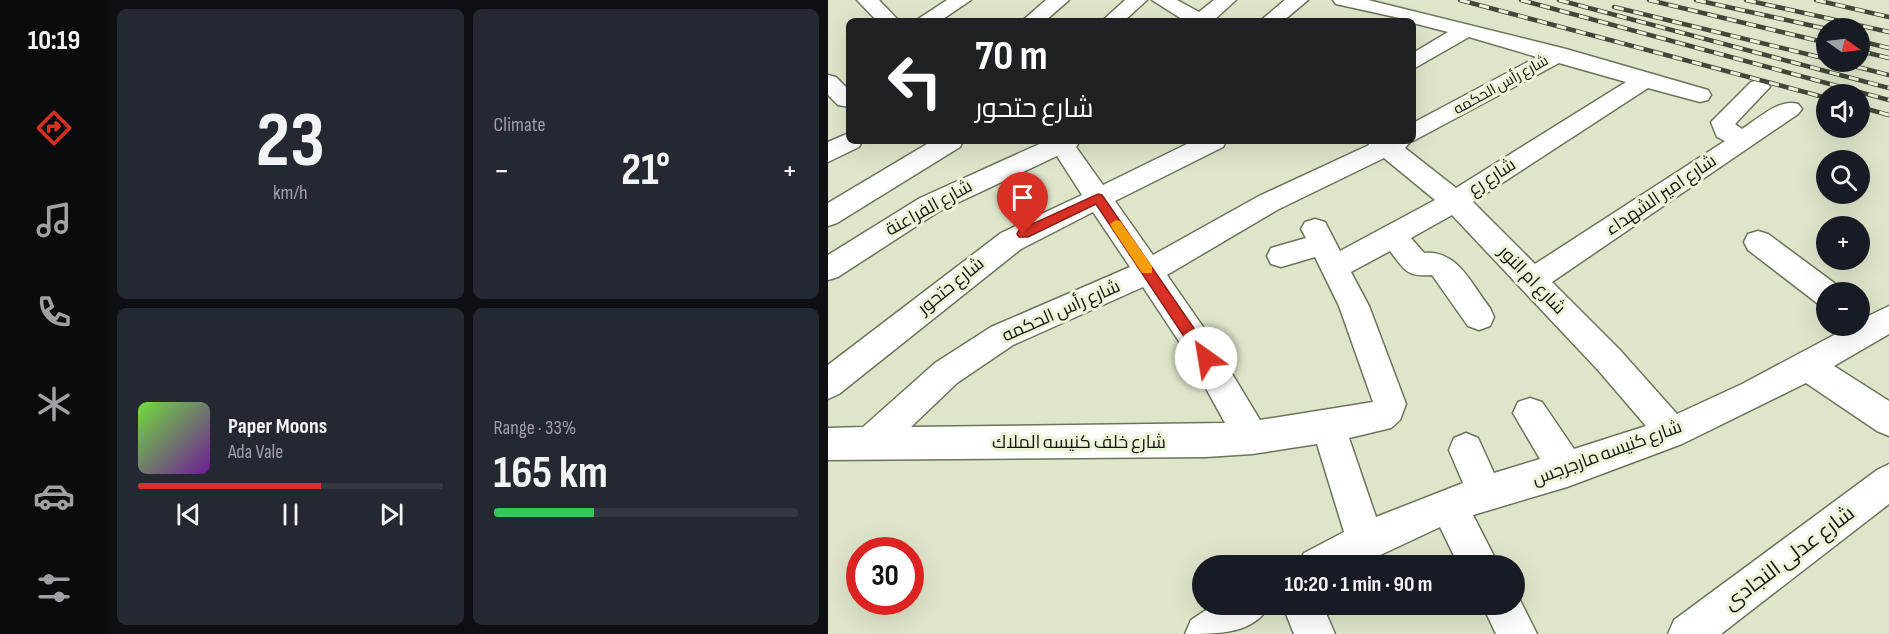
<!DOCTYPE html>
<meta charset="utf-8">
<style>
body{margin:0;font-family:"Sofia Sans Condensed",Cairo,sans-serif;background:#242831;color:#f1f3f6;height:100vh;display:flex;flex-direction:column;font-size:22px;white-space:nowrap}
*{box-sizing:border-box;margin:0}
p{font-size:20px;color:#9ea1a6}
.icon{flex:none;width:33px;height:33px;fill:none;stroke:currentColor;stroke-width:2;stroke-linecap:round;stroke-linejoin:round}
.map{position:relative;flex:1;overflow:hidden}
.drawer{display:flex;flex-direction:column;gap:9px;padding:9px;background:#0d0f14;width:720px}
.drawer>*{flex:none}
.top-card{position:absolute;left:18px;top:18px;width:570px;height:126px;border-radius:9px;box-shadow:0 6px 24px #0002;background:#202124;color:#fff;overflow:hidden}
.needle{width:39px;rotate:104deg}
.fabs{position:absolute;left:988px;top:18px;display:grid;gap:12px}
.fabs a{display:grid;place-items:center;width:54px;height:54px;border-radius:50%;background:#171b24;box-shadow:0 6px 24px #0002;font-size:30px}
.speed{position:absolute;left:18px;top:537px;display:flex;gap:12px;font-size:30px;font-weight:700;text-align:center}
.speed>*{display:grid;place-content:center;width:78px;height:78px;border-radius:50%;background:#171b24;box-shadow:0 6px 24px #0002;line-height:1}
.speed .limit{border:9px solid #d22;background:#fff;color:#111}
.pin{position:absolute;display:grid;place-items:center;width:51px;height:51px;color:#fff;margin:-62px -26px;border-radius:50% 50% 50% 0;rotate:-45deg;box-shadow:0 0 6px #0007}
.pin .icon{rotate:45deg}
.me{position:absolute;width:66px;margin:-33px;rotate:328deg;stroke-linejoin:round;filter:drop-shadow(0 0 4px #0008)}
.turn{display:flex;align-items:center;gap:21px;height:126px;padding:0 30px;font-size:27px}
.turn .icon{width:78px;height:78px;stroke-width:2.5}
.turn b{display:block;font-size:42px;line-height:51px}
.big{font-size:45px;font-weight:700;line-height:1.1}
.drawer .widget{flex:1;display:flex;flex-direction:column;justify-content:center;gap:9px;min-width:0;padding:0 21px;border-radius:9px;background:#242831}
.drawer .dial{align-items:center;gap:0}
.dial b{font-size:78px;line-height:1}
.song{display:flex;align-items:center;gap:18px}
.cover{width:72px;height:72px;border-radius:9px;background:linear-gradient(135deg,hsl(100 70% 55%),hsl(280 70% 35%))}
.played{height:6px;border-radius:3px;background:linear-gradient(90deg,#d93025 60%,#363941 60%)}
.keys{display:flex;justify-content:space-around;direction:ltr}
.heat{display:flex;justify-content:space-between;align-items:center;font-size:33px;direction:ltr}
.charge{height:9px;border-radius:4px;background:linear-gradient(90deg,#34c759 33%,#363941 0)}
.drawer .tiles{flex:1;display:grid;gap:9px;grid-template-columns:repeat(2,1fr)}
.trip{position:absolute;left:364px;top:555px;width:333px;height:60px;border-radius:30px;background:#171b24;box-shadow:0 6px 24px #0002;font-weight:700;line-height:60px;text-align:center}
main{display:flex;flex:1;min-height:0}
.dock{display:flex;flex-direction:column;width:108px;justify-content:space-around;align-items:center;background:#090b0e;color:#9ea1a6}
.dock .icon{width:42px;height:42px}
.dock .selected{color:#d93025}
.dock b{font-size:27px;color:#f1f3f6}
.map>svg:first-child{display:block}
</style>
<main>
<nav class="dock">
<b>10:19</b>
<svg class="icon selected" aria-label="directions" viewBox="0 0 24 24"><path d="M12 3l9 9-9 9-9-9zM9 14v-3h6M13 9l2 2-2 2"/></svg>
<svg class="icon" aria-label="music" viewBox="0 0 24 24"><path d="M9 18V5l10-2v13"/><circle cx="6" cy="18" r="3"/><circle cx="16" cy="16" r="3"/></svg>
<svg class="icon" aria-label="phone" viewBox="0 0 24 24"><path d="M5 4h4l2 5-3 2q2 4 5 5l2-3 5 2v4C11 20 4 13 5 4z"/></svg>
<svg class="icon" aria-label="climate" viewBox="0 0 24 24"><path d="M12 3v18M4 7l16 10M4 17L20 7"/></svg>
<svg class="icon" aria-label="car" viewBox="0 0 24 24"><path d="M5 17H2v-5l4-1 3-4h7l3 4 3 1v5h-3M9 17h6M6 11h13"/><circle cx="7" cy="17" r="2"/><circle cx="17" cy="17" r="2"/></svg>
<svg class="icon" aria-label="filters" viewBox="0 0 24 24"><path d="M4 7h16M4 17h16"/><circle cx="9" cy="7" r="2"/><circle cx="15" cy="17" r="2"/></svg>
</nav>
<section class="drawer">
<div class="tiles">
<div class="widget dial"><b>23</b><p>km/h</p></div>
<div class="widget"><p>Climate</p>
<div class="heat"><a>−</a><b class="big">21°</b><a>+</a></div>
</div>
<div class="widget">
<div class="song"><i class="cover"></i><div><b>Paper Moons</b><p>Ada Vale</p></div></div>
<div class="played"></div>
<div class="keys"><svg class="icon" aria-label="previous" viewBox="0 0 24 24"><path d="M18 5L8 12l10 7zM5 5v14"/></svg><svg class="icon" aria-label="pause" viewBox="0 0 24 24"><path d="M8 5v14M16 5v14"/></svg><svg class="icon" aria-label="next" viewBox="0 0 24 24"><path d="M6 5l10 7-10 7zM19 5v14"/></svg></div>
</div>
<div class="widget"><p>Range · 33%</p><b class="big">165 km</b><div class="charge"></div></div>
</div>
</section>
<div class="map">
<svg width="1061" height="634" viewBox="0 0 1061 634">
<rect width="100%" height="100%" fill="#dee6ca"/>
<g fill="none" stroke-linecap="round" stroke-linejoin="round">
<defs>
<path id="minor" d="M29,0h22l20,21h-22z
M119,0h24l-31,21h-25z
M218,0h23l-24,21h-23z
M297,0h22l-23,21h-22z
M324,0h25l22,12 15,-12h22l-23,21h-28z
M457,0h23l-25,21h-23z
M505,0h35l198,49 142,41 3,5 -3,5 -8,2 -52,-14 -175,114 62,62 190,-123 -8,-4 -6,-15 40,-40 8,-2 8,2 3,5 -35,37 7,5c16,-10 37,-31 56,-25l4,5 -4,5 -246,168 68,68 57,64 65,-30 109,-58h9v-6l29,-14v28l-55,32 55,35v35l-12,-5 -71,-48 -124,61 -115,43 -94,28 26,51h-40l-19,-39 -83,39h-59l6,-13 40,-21 -27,-88 -65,10 -46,3 -378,3v-32l35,-1 72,-64 56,-36 139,-60 -37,-55 -72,37 -182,145 -11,5v-34l173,-132 81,-38 -25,-39 -119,56 -100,65 -10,3v-25l92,-57 126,-57h34l-4,6 27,38 90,-44h33l-3,6 -108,54 38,54 106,-59 110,-51 -2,-4h44l-6,7 51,40 170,-106 -67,-19 -146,78v-18l124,-66 -68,-20 -56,32v-16l35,-21 -35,-9v-2l-77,-17zM556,158l51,42 -95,51 -15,-29 -10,-3 -10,3 -4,7 5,9 -35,10 -4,8 4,8 10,3 34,-10 24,49 34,96 -113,18 -52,-86 -41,-59 110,-65zM624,215l146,155 48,56 -72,23 -32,-47 -12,-4 -12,4 -5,11 27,46 -46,14 -16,-35 -12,-5 -12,5 -5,12 14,33 -87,34 -27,-79 42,-10 9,-8 6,-16 -37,-98 -18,-34 39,-21c15,19 16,26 42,24l36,51 11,4 11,-4 4,-9 -4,-9c-19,-24 -32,-58 -66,-55l-13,-15zM315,287l43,65 39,71 -314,4 46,-44 56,-38z
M0,75l8,2 13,13v17l-11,-2 -10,-10z
M21,133v8h13l-3,6 -31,15v-20z
M104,141h31l-3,6 -123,76 -9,3v-23z
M930,231l10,3 69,51 4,7h-14v14l-10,-3 -69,-53 -4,-8 4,-8z
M1061,464v40l-168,130h-53l6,-14 203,-150z
M687,590l22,44h-41l-14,-30h33z
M387,604h55c-15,30 -51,30 -85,30l6,-14z
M454,604h40l13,30h-41z"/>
</defs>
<use href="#minor" stroke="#6b735a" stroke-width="3"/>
<use href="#minor" fill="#fff" fill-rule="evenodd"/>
<defs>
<path id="rail" d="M632,0l367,98
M693,0l368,100
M731,0l330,88
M821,0l178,43
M868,0l131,29
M918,0l143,32
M988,0l73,17
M786,7l213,52
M1032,41l29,7
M1032,51l29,7
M1010,62l51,13
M1032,107l29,8"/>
</defs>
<use href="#rail" stroke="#424738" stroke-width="4.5"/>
<use href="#rail" stroke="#ebf4d7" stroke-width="3" stroke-dasharray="10" stroke-linecap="butt"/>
</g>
<path fill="#d93025" stroke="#8d1f18" stroke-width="1.5" d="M270,194l4,1 109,158v9h-10l-105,-158 -68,33h-9l-2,-3 2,-4z"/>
<path fill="#f59e0b" d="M288,220l4,1 32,45v7h-10l-30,-45 -2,-4z"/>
<g text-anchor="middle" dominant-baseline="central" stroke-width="6" stroke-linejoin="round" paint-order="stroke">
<g font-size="15" fill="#12150b" stroke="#ebf4d7">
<text transform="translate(673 85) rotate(-29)">شارع رأس الحكمه</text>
</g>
<g font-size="18" fill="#12150b" stroke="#ebf4d7">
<text transform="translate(664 177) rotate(-33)">شارع رع</text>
<text transform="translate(833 195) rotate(-34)">شارع امير الشهداء</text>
<text transform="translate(101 208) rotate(-29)">شارع الفراعنة</text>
<text transform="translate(704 280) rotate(46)">شارع ام النور</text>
<text transform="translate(123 286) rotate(-39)">شارع حتحور</text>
<text transform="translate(233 311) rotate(-24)">شارع رأس الحكمه</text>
<text x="251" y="442">شارع خلف كنيسه الملاك</text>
<text transform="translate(779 453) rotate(-20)">شارع كنيسه مارجرجس</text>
</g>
<g font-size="21" fill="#12150b" stroke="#ebf4d7">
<text transform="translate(961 558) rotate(-37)">شارع عدلى النجادى</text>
</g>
</g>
</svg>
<div class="fabs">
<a><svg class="needle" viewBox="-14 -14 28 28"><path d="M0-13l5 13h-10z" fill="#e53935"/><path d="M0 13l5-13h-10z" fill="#9ea1a6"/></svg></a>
<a><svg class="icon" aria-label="sound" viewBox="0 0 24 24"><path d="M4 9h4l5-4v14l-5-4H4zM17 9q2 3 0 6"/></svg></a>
<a><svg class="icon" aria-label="search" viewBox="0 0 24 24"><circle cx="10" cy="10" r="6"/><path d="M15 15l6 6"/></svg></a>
<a>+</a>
<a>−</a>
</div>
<div class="speed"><div class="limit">30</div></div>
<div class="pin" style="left:195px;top:234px;background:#d93025"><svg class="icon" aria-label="arrive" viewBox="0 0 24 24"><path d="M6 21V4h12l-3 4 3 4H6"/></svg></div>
<svg class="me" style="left:378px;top:358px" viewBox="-20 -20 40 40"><circle r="19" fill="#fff"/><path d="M0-13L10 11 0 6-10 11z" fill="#d93025"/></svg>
<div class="trip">10:20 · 1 min · 90 m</div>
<div class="top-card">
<div class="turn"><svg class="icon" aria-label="left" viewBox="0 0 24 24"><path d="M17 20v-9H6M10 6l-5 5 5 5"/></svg><div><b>70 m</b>شارع حتحور</div></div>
</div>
</div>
</main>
